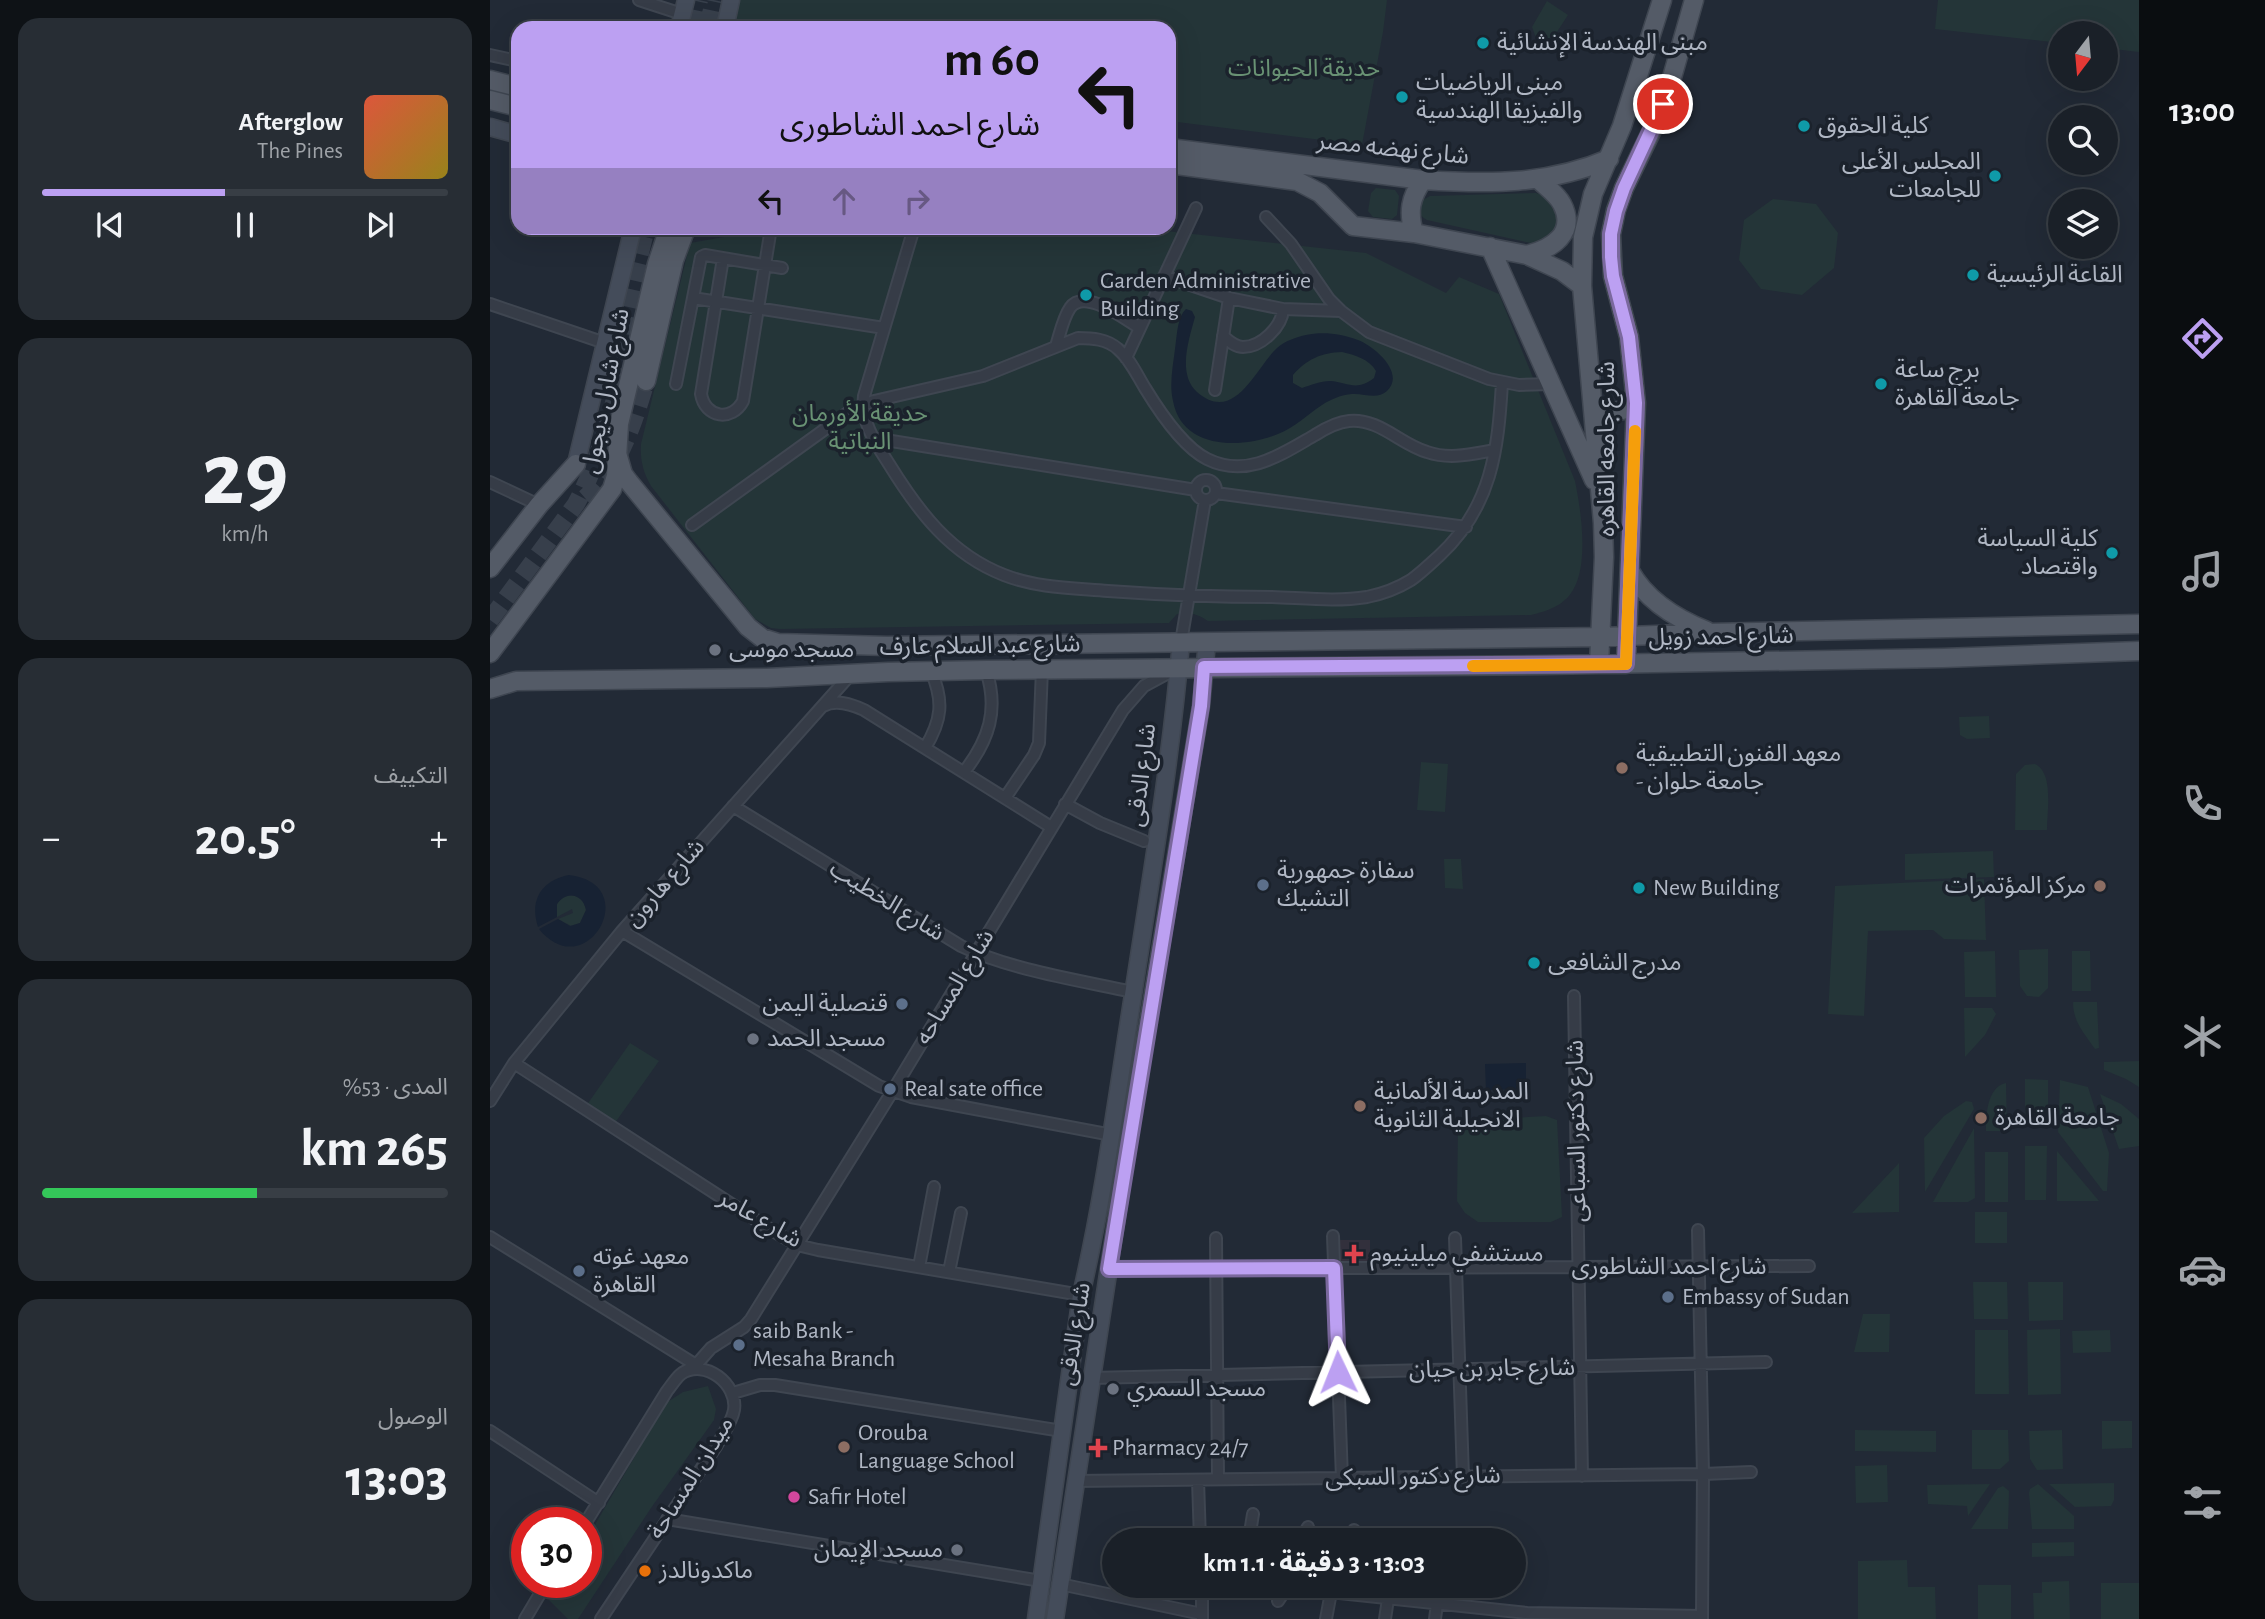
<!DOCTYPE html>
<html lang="ar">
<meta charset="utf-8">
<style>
body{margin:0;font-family:"Alegreya Sans","Noto Sans Arabic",sans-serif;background:#272d34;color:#f1f3f6;direction:rtl;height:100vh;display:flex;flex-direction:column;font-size:26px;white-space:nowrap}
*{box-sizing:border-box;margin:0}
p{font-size:23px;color:#9fa3a8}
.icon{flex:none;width:38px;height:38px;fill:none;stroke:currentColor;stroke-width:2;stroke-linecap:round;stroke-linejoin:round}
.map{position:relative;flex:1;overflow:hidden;direction:ltr}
.panel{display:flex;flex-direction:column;gap:18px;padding:18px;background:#0e1216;width:490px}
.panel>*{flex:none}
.banner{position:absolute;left:21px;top:21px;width:665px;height:214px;border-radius:21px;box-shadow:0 7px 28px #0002,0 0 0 2px #383e45;direction:rtl;background:#bca0f2;color:#111;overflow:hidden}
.needle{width:46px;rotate:196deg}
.buttons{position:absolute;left:1558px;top:21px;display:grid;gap:14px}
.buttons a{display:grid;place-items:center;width:70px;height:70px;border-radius:50%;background:#1a2028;box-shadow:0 7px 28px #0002,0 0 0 2px #383e45;font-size:35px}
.speed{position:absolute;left:21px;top:1507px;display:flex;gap:14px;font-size:35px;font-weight:700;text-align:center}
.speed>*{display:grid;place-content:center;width:91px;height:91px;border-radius:50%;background:#1a2028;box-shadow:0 7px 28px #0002,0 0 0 2px #383e45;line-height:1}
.speed .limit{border:10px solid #d22;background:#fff;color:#111}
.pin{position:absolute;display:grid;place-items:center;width:60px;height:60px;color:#fff;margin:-30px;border:4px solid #fff;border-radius:50%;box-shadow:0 2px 7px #0007}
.me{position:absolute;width:77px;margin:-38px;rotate:358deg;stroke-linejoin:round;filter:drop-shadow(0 0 5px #0008)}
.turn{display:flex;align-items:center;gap:24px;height:147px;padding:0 21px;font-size:32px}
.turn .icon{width:91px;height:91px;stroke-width:2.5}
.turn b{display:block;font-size:49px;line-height:60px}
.lanes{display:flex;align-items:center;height:66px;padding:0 21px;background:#0003;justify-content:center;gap:35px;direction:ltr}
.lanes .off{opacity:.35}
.big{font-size:52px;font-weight:700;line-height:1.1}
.panel .tile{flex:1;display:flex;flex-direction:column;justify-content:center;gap:10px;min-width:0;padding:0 24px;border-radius:21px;background:#272d34}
.panel .dial{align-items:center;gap:0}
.dial b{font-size:91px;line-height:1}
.song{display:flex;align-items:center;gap:21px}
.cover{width:84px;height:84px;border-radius:10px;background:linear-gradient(135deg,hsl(10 70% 55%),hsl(50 70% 35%))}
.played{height:7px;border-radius:4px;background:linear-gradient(90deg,#bca0f2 45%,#383e45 45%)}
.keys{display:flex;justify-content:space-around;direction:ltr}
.heat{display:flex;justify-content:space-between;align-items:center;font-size:38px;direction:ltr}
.charge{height:10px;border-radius:5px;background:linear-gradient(90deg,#34c759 53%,#383e45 0)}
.trip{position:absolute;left:612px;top:1528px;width:424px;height:70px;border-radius:35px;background:#1a2028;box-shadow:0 7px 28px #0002,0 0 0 2px #383e45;font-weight:700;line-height:70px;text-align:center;direction:rtl}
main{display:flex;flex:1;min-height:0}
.tab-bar{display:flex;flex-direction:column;width:126px;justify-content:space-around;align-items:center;background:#0a0d10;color:#9fa3a8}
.tab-bar .icon{width:49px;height:49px}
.tab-bar .current{color:#bca0f2}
.tab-bar b{font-size:32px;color:#f1f3f6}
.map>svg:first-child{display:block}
</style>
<main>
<nav class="tab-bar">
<b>13:00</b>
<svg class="icon current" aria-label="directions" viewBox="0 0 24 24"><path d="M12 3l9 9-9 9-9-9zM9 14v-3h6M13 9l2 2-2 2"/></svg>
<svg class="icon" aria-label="music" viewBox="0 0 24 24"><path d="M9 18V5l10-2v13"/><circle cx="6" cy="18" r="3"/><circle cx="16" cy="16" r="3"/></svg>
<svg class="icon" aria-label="phone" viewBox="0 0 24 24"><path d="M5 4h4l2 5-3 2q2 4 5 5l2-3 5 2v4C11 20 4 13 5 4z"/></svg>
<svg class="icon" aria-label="climate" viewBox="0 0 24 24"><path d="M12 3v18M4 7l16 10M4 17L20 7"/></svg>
<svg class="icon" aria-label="car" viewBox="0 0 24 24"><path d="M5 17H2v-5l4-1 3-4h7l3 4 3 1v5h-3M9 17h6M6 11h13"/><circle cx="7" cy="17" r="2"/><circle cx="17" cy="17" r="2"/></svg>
<svg class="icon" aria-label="filters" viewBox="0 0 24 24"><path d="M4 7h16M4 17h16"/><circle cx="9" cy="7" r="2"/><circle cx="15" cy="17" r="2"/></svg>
</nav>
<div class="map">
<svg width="1649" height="1619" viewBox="0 0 1649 1619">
<rect width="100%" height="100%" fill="#222a36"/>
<path fill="#32303c" d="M848,1240h32v27h-32z"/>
<path fill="#243538" d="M248,0h649l-4,32 -21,113 -193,-24v-93h-436z
M1448,0h201v52l-34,-4v-15h-45v10l-125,-14z
M1057,1l21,14 -13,20 -11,6 -8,-3 -4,-11z
M886,188l19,2 4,6 -2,19 -5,4 -19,-2 -5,-6 3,-18z
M1046,193c19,5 30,29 15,44 -4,3 -11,5 -16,7l-108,-24c-9,-5 -8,-9 -6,-19l9,-5z
M1283,199l43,5 22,29 -4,35 -32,27 -41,-6 -22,-29 5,-40z
M254,228h395l227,25 80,40 13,-16 40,17 76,187c6,29 14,83 -2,109 -9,16 -26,21 -42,25l-323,6c-10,-7 -18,-9 -31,-7l-8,9 -389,6 -9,-1 -16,-9 -104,-133c-8,-14 -11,-26 -10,-42l49,-201 34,-6z
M1499,716l1,22 -23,1 -7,-4 -1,-18z
M931,762l27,2 -3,48 -28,-2z
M1545,764c19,9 12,47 12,66h-32l1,-56 9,-9z
M1503,851l1,26 -89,3v-26z
M954,859h17l2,30 -18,-1z
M1494,879l2,61 -42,-1 -11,-9 -65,1 -4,85 -36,-2 7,-128z
M79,895c10,1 15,5 17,15l-6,13 -9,3 -13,-7 15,-6 -1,-4 -15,8c-3,-11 1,-19 12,-22z
M1558,949v39l-9,9 -12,-1 -7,-10 -1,-36z
M1505,951l1,46h-31l-1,-45z
M1582,951h18l1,40h-19z
M1583,1002h24l2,46 -4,1c-11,-16 -22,-27 -22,-47z
M1474,1008h28l4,6 -11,21 -20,22z
M140,1043l29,18 -47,66 -28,-18z
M1649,1061v26l-13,-8 -22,-9v-8z
M1535,1079l23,1v40h-23z
M1570,1080l28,7 21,66 -2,38h-4l-45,-59z
M1516,1083l1,48h-21c0,-16 1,-44 20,-48z
M1610,1094l21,10 18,15v27l-20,3z
M1476,1101l6,1 2,7 -49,83 -1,-54 20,-22z
M1056,1116l11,4 5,97 -11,5h-73l-13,-9 -8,-12 1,-75 6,-5z
M1484,1128l1,70 -7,4h-35z
M1535,1146h22l-1,54h-21z
M1567,1151l42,50h-42z
M1495,1152h23v50h-23z
M1409,1163v49l-47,1z
M1485,1212h32v31h-32z
M1483,1282h34l1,37h-34z
M1538,1282h35v38l-34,1z
M1373,1314h27l-1,38h-35z
M1570,1329l1,65 -33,1 -1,-65z
M1485,1330h33l1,64h-34z
M1620,1330l1,22 -38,1 -1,-22z
M218,1386l8,23 -2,11 -63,88 -73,111h-10l-19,-19 11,-18h26v-42l80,-137 17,-11z
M1612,1421h30v27l-30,1z
M1365,1430l81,1v21l-81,-1z
M1482,1430h36l1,31 -9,8h-28z
M1572,1430l1,39 -26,1 -7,-11 -1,-28z
M1397,1465l1,37 -32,1 -1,-37z
M1624,1483v17l-3,6 -36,1 -26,-23z
M1500,1484l-22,32 -1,-10 -39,-2 -1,-19z
M1548,1484l36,32v13h-42l-3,-36 1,-4z
M1513,1486l6,5 -1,38h-37l27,-41z
M1584,1542v14l-42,1v-14z
M1417,1560l1,27h27l1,32h-78v-58z
M1579,1581l1,38h-36l-1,-26h9v-11z
M1611,1583h38v36h-38z
M1488,1585h33v34h-33z"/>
<path fill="#172233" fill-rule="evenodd" d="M696,309l6,2 3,6c-6,22 -18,57 2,75 38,33 59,-25 80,-44 8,-7 19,-11 29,-13 17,-4 36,-1 52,5 16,6 48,33 29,51 -10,9 -23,2 -35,3 -11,1 -21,5 -30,11 -15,10 -27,22 -44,29 -36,15 -96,16 -105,-33 -4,-17 0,-35 2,-52 2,-12 2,-32 11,-40zM852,352c13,3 27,7 34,19l-2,7c-18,14 -26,4 -44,3 -10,0 -19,4 -28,7l-9,-5v-8c14,-16 28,-22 49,-23z
M79,875c76,9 17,112 -30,54l19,-10 12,7 10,-3 6,-13c-3,-16 -19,-20 -29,-6v13l-19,10c-9,-27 4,-47 31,-52z
M1036,1063v26l-40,1 -1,-26z"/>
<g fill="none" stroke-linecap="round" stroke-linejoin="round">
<path stroke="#373f4b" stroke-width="18" stroke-dasharray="18 9" stroke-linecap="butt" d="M203,28l6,-28
M218,28l6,-28
M131,333l25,-105
M95,498c35,-30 48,-74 61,-117
M0,620l86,-116c31,-58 43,-123 59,-185"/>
<defs>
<path id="street" d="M149,0l43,14
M0,55l28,6
M776,217l25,27 38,55 12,12 28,21 120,47 30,6 33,-1
M424,228l-50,168c-3,27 11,46 25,68 29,47 61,90 115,111 33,13 69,13 104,16 55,4 109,6 164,6 31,1 64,5 95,0 15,-3 31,-9 44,-17 10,-7 19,-16 28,-24 53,-49 59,-106 63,-173
M233,258l-22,136c4,24 31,28 42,7l28,-173
M674,276l65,22 54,11 58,2
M203,298l191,30
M0,304l115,39
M733,336c6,5 12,11 20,11 18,0 39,-20 40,-38
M566,346c4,-12 7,-28 14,-38 14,-21 56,12 70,20
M636,358l70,-150
M186,384l25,-127 4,-2 77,13
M725,390l14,-92
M383,438l323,52
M706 490a10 10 0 1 1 20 0a10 10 0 1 1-20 0Z
M0,482l49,23
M726,493l250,34
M202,525l161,-116 21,-8 109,-25 95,-38c14,0 29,1 40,11 12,10 19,26 27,39 14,23 38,59 62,71 40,20 75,-5 108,-24 11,-7 22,-13 34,-14 30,-3 51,23 78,31 23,8 45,2 68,-2
M691,642l24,-142
M333,706c13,-7 28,-2 41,4l187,117
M435,748c17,-28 19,-47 6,-77
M474,772c25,-32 35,-62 22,-102
M515,798l29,-43 5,-12 3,-74
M575,804l35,19 44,18
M243,806l228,140c50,24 117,34 172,46
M132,931l257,155 32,11 201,38
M1084,996l8,480
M24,1063l259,168 24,14 21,5 263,45
M0,1101l24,-38 108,-132 229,-257
M1208,1230l5,244 -1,145
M843,1236l9,242
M0,1237l206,128
M726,1238l2,241
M965,1238l8,239
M429,1267l15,-80
M619,1269l700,-3
M459,1272l12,-59
M192,1373l14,-8 15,-17 33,-21 7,-8 141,-227 231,-382 21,-24 26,-14
M601,1378l675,-16
M243,1393l27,-8h15l287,46
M0,1431l109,72
M708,1480l2,60
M585,1481l628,-7 48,-2
M177,1519l374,62
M96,1522l81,-131c4,-5 9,-13 14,-17 24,-16 57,10 53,36 -2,12 -11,24 -17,35l-116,174
M710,1533h50l16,7
M760,1533l3,-19
M810,1540l8,-13
M860,1540l4,-10
M570,1584l142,30
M712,1586v32
M828,1586l12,6 197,21 175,3
M788,1601l10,-15
M35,1619l22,-37
M836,1619l6,-32
M895,1619l3,-20
M945,1619l2,-15"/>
<path id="secondary" d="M189,28l7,-28
M235,28l6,-28
M0,127l28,8
M86,464l57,-236
M546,1619l45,-324c23,-99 36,-200 52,-300 18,-117 38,-235 48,-353
M565,1619l74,-482 72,-431 6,-64"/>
<path id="primary" d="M0,80l28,7
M0,100l28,7
M679,148l254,32c66,4 125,5 186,-21
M679,164l128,17 23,12 33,33 61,7 113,22 35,16 20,15
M924,233c-6,-21 -4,-35 9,-53
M1000,247l104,233
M1037,255c25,-6 50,-22 35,-51 -5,-10 -16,-17 -24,-25
M156,381l28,-121 12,-32
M1103,407c15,8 29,6 43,-4
M127,453l6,21 6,8 119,145 14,11 16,5 109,3 715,-9 108,-4 429,-9
M0,568l49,-63 37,-41
M1140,571c16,29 47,48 77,60
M0,653l122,-164 4,-13 3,-52 38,-160 12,-36
M1109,664l5,-107 -1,-34 -21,-237 1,-49 10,-43 29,-68 40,-126
M1136,664l10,-261 -7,-66 -16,-61 -2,-42 5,-24 8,-22 33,-68 12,-32 25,-88
M0,689l26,-8 251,-3 121,-6 98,-2 558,-5 399,-7 196,-7"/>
</defs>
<use href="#street" stroke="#3f4651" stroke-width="14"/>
<use href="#secondary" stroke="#3f4651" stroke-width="19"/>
<use href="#primary" stroke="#3f4651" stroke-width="21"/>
<use href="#street" stroke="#363c47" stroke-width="10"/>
<use href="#secondary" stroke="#444c5a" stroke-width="16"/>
<use href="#primary" stroke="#545b67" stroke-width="18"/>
</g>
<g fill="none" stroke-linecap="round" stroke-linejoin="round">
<defs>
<path id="route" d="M848,1372l-4,-104 -225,1 92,-563 3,-39 422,-3 10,-261 -7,-66 -16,-61 -2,-19v-23l5,-23 8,-23 39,-84"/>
</defs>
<use href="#route" stroke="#7a689d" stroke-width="18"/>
<use href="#route" stroke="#bca0f2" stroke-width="12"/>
<path stroke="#f59e0b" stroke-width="12" d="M983,666l153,-2 9,-233"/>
</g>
<g fill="#0f9aa8" stroke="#1b222c" stroke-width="2.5">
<circle cx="993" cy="43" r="7"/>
<circle cx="912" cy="97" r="7"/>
<circle cx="1314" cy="126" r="7"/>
<circle cx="1505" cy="176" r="7"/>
<circle cx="1483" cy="275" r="7"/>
<circle cx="596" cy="295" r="7"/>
<circle cx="1391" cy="384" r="7"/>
<circle cx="1622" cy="553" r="7"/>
<circle cx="1149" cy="888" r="7"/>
<circle cx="1044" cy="963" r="7"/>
</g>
<g fill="#6b7280" stroke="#1b222c" stroke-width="2.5">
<circle cx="225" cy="650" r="7"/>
<circle cx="263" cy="1039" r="7"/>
<circle cx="623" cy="1389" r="7"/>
<circle cx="467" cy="1550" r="7"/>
</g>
<g fill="#8d6e63" stroke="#1b222c" stroke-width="2.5">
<circle cx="1132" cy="768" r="7"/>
<circle cx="1610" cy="886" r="7"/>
<circle cx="870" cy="1106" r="7"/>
<circle cx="1491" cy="1118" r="7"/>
<circle cx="354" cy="1447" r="7"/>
</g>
<g fill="#5c6f8a" stroke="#1b222c" stroke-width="2.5">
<circle cx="773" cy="885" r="7"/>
<circle cx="412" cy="1004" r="7"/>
<circle cx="400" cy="1089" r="7"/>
<circle cx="89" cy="1271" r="7"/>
<circle cx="1178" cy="1297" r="7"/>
<circle cx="249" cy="1345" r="7"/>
</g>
<g fill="#e0444e" stroke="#1b222c" stroke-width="2.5">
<path d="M860.5 1243.5h7v7h7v7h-7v7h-7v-7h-7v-7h7z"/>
<path d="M604.5 1437.5h7v7h7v7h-7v7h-7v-7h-7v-7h7z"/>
</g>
<circle fill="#d1479c" stroke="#1b222c" stroke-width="2.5" cx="304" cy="1497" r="7"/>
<circle fill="#e8710a" stroke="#1b222c" stroke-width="2.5" cx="155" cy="1571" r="7"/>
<g text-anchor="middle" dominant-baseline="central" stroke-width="7" stroke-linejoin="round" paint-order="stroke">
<g font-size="24" fill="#b0b7c4" stroke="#1b222c" text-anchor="start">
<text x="1007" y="43">مبنى الهندسة الإنشائية</text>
<text x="926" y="83">مبنى الرياضيات<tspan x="926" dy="28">والفيزيقا الهندسية</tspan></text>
<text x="1328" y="126">كلية الحقوق</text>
<text x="1491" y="162" text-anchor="end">المجلس الأعلى<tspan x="1491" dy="28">للجامعات</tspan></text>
<text x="1497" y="275">القاعة الرئيسية</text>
<text x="610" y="281">Garden Administrative<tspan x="610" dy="28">Building</tspan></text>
<text x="1405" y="370">برج ساعة<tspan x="1405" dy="28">جامعة القاهرة</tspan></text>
<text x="1608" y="539" text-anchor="end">كلية السياسة<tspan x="1608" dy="28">واقتصاد</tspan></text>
<text x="239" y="650">مسجد موسى</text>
<text x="1146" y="754">معهد الفنون التطبيقية<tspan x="1146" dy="28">- جامعة حلوان</tspan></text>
<text x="787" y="871">سفارة جمهورية<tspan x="787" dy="28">التشيك</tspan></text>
<text x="1596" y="886" text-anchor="end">مركز المؤتمرات</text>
<text x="1163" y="888">New Building</text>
<text x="1058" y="963">مدرج الشافعى</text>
<text x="398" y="1004" text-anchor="end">قنصلية اليمن</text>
<text x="277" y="1039">مسجد الحمد</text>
<text x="414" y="1089">Real sate office</text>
<text x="884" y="1092">المدرسة الألمانية<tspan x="884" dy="28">الانجيلية الثانوية</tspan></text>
<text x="1505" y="1118">جامعة القاهرة</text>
<text x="880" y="1254">مستشفي ميلينيوم</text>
<text x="103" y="1257">معهد غوته<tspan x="103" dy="28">القاهرة</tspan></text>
<text x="1192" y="1297">Embassy of Sudan</text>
<text x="263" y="1331">saib Bank -<tspan x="263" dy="28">Mesaha Branch</tspan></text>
<text x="637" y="1389">مسجد السمري</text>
<text x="368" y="1433">Orouba<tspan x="368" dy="28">Language School</tspan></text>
<text x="622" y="1448">Pharmacy 24/7</text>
<text x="318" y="1497">Safir Hotel</text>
<text x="453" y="1550" text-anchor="end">مسجد الإيمان</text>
<text x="169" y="1571">ماكدونالدز</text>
</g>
<g font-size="24" fill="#699274" stroke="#1b222c">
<text x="814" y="69">حديقة الحيوانات</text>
<text x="370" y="414">حديقة الأورمان<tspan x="370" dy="28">النباتية</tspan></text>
</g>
<g font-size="24" fill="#b0b7c4" stroke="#1b222c">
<text transform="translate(903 149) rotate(6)">شارع نهضه مصر</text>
<text transform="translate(116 391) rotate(-79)">شارع شارل ديجول</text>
<text transform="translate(1117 449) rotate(-90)">شارع جامعه القاهره</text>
<text transform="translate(1231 637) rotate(-1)">شارع احمد زويل</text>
<text transform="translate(490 646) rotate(-1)">شارع عبد السلام عارف</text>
<text transform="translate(652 775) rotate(-83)">شارع الدقى</text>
<text transform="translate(175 883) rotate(-49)">شارع هارون</text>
<text transform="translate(397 901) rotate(32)">شارع الخطيب</text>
<text transform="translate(465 987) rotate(-59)">شارع المساحه</text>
<text transform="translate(1087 1131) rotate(-91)">شارع دكتور السباعى</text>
<text transform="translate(270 1219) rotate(30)">شارع عامر</text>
<text x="1179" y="1267">شارع احمد الشاطورى</text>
<text transform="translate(585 1334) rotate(-81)">شارع الدقى</text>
<text transform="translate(1002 1369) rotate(-1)">شارع جابر بن حيان</text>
<text transform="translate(923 1477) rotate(-1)">شارع دكتور السبكى</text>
<text transform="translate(201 1478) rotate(-58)">ميدان المساحة</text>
</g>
</g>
</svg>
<div class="buttons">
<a><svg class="needle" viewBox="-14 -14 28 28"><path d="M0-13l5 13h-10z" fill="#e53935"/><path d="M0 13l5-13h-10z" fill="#9fa3a8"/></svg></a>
<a><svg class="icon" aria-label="search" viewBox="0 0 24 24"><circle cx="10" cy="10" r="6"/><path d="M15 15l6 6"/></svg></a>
<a><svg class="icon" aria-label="layers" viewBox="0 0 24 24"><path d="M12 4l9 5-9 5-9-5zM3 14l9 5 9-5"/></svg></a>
</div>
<div class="speed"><div class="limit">30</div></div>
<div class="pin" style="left:1173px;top:104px;background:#d93025"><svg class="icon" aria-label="arrive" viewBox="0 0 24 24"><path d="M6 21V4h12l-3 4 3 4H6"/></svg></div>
<svg class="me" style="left:848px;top:1372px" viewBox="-20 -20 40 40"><path d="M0-17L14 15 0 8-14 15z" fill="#bca0f2" stroke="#fff" stroke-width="4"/></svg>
<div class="trip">13:03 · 3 دقيقة · 1.1 km</div>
<div class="banner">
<div class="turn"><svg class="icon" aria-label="left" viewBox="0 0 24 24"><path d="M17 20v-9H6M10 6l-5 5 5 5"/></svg><div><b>60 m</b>شارع احمد الشاطورى</div></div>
<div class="lanes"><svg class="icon" aria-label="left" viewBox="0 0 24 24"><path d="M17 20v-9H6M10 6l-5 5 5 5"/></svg><svg class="icon off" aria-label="ahead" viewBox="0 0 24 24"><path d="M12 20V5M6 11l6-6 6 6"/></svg><svg class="icon off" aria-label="right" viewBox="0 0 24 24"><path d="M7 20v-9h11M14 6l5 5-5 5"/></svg></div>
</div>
</div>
<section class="panel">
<div class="tile">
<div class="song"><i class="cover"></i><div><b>Afterglow</b><p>The Pines</p></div></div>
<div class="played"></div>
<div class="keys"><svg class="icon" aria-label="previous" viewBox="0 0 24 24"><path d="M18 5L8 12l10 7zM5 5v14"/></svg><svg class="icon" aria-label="pause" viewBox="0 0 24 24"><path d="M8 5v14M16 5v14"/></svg><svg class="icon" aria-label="next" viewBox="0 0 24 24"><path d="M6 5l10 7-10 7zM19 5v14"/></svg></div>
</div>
<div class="tile dial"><b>29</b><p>km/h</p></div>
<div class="tile"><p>التكييف</p>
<div class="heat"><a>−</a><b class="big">20.5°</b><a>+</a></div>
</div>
<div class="tile"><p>المدى · 53%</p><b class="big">265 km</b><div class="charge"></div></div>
<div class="tile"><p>الوصول</p><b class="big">13:03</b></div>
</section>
</main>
